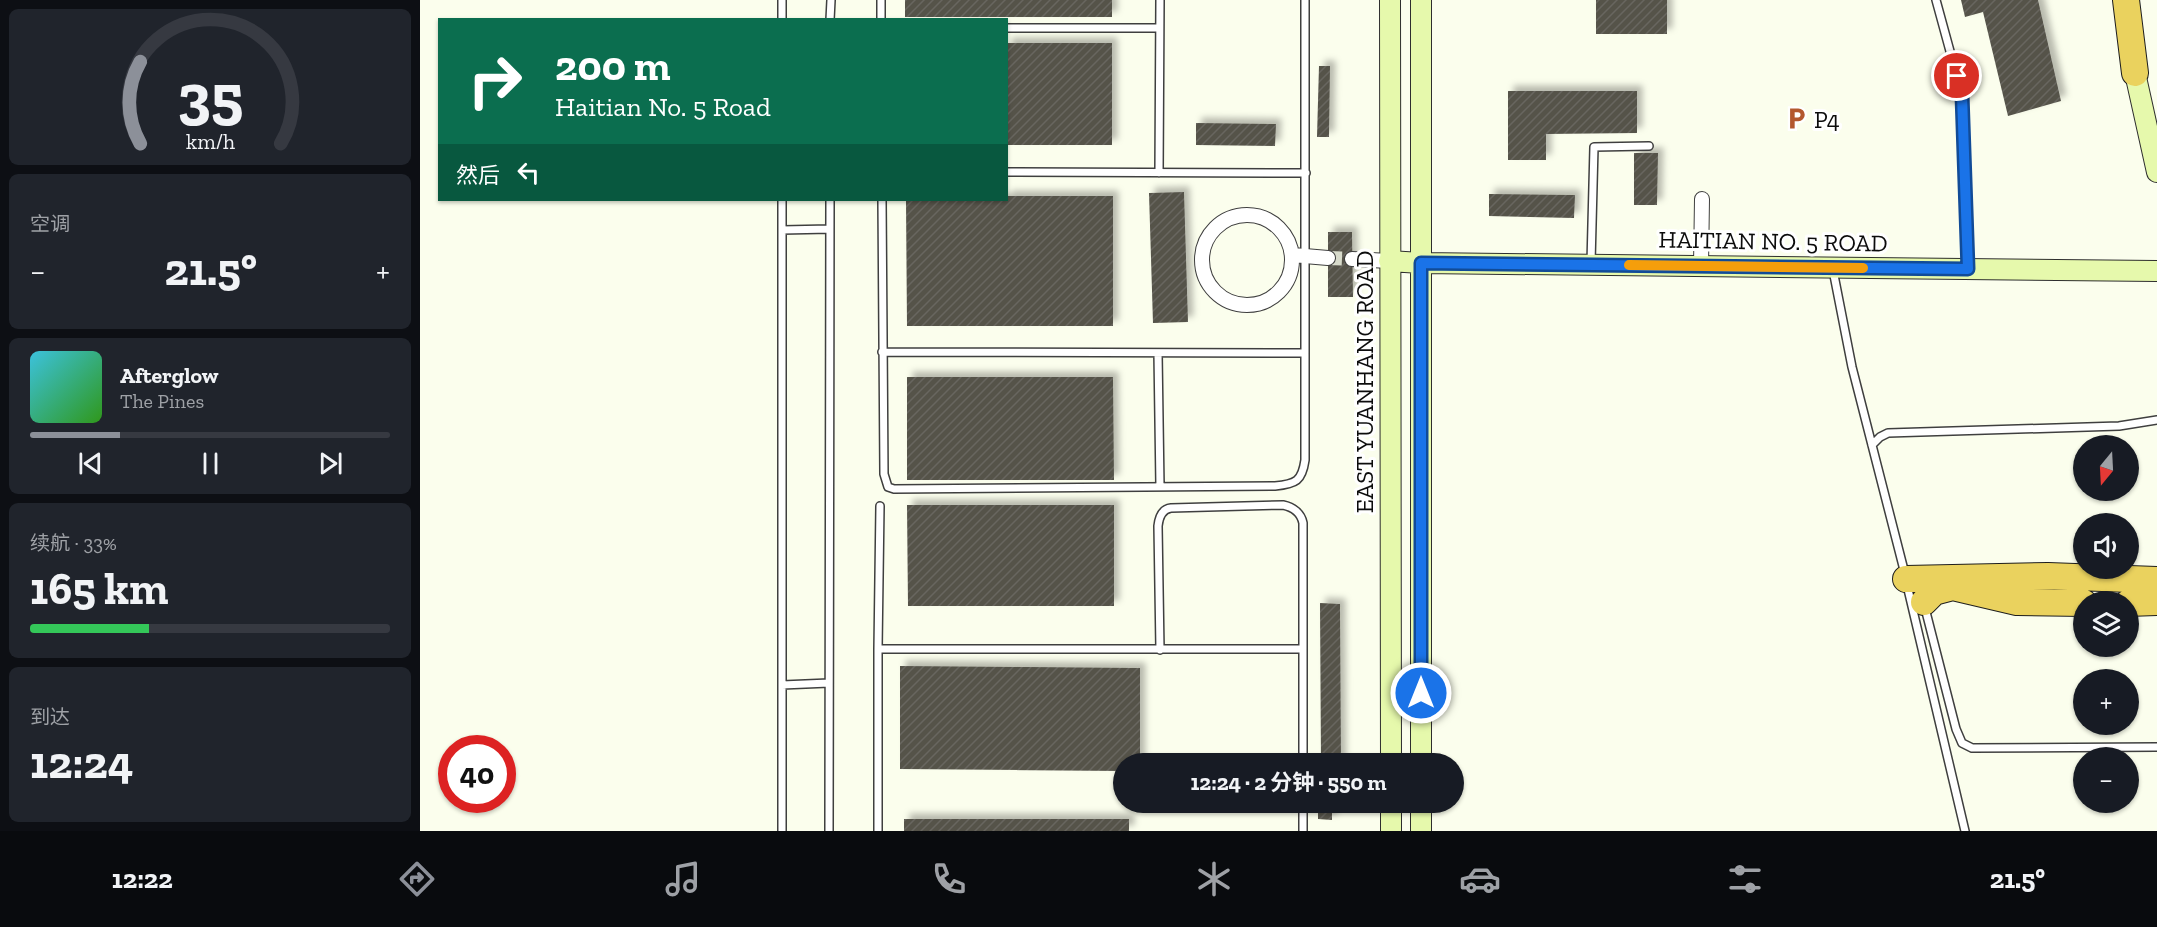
<!DOCTYPE html>
<html lang="zh">
<meta charset="utf-8">
<style>
body{margin:0;font-family:"Zilla Slab","Noto Sans SC",serif;background:#20242c;color:#f1f3f6;height:100vh;display:flex;flex-direction:column;font-size:22px;white-space:nowrap}
*{box-sizing:border-box;margin:0}
p{font-size:20px;color:#9ea1a6}
.icon{flex:none;width:33px;height:33px;fill:none;stroke:currentColor;stroke-width:2;stroke-linecap:round;stroke-linejoin:round}
.map{position:relative;flex:1;overflow:hidden}
.side{display:flex;flex-direction:column;gap:9px;padding:9px;background:#0d0f14;width:420px}
.side>*{flex:none}
.hud{position:absolute;left:18px;top:18px;width:570px;height:183px;border-radius:0px;box-shadow:0 2px 4px #0004;background:#0b6e4f;color:#fff;overflow:hidden}
.needle{width:39px;rotate:198deg}
.controls{position:absolute;left:1653px;top:435px;display:grid;gap:12px}
.controls a{display:grid;place-items:center;width:66px;height:66px;border-radius:50%;background:#171b24;box-shadow:0 2px 4px #0004;font-size:30px}
.speed{position:absolute;left:18px;top:735px;display:flex;gap:12px;font-size:30px;font-weight:700;text-align:center}
.speed>*{display:grid;place-content:center;width:78px;height:78px;border-radius:50%;background:#171b24;box-shadow:0 2px 4px #0004;line-height:1}
.speed .limit{border:9px solid #d22;background:#fff;color:#111}
.pin{position:absolute;display:grid;place-items:center;width:51px;height:51px;color:#fff;margin:-26px;border:3px solid #fff;border-radius:50%;box-shadow:0 2px 6px #0007}
.me{position:absolute;width:66px;margin:-33px;rotate:0deg;stroke-linejoin:round;filter:drop-shadow(0 0 4px #0008)}
.turn{display:flex;align-items:center;gap:21px;height:126px;padding:0 18px;font-size:27px}
.turn .icon{width:78px;height:78px;stroke-width:2.5}
.turn b{display:block;font-size:42px;line-height:51px}
.then{display:flex;align-items:center;height:57px;padding:0 18px;background:#0003;gap:12px;font-size:22px}
.big{font-size:45px;font-weight:700;line-height:1.1}
.side .tile{flex:1;display:flex;flex-direction:column;justify-content:center;gap:9px;min-width:0;padding:0 21px;border-radius:9px;background:#20242c}
.side .dial{align-items:center;gap:0}
.dial svg{height:156px;overflow:visible;fill:none;stroke:#363941;stroke-width:7;stroke-linecap:round;text-anchor:middle}
.dial text{fill:#f1f3f6;stroke:none}
.song{display:flex;align-items:center;gap:18px}
.cover{width:72px;height:72px;border-radius:9px;background:linear-gradient(135deg,hsl(190 70% 55%),hsl(110 70% 35%))}
.played{height:6px;border-radius:3px;background:linear-gradient(90deg,#8c9099 25%,#363941 25%)}
.keys{display:flex;justify-content:space-around;direction:ltr}
.heat{display:flex;justify-content:space-between;align-items:center;font-size:33px;direction:ltr}
.charge{height:9px;border-radius:4px;background:linear-gradient(90deg,#34c759 33%,#363941 0)}
.trip{position:absolute;left:693px;top:753px;width:351px;height:60px;border-radius:30px;background:#171b24;box-shadow:0 2px 4px #0004;font-weight:700;line-height:60px;text-align:center}
.menu{display:flex;height:96px;justify-content:space-around;align-items:center;background:#090b0e;color:#9ea1a6}
.menu .icon{width:42px;height:42px}
.menu .on{color:#8c9099}
.menu b{font-size:27px;color:#f1f3f6}
main{display:flex;flex:1;min-height:0}
.map>svg:first-child{display:block}
</style>
<main>
<section class="side">
<div class="tile dial"><svg viewBox="0 0 100 80">
<path d="M14 69A42 42 0 1 1 86 69"/>
<path d="M14 69A42 42 0 0 1 14 27" stroke="#8c9099"/>
<text x="50" y="56" font-size="32" font-weight="700">35</text>
<text x="50" y="72" font-size="11">km/h</text>
</svg></div>
<div class="tile"><p>空调</p>
<div class="heat"><a>−</a><b class="big">21.5°</b><a>+</a></div>
</div>
<div class="tile">
<div class="song"><i class="cover"></i><div><b>Afterglow</b><p>The Pines</p></div></div>
<div class="played"></div>
<div class="keys"><svg class="icon" aria-label="previous" viewBox="0 0 24 24"><path d="M18 5L8 12l10 7zM5 5v14"/></svg><svg class="icon" aria-label="pause" viewBox="0 0 24 24"><path d="M8 5v14M16 5v14"/></svg><svg class="icon" aria-label="next" viewBox="0 0 24 24"><path d="M6 5l10 7-10 7zM19 5v14"/></svg></div>
</div>
<div class="tile"><p>续航 · 33%</p><b class="big">165 km</b><div class="charge"></div></div>
<div class="tile"><p>到达</p><b class="big">12:24</b></div>
</section>
<div class="map">
<svg width="1737" height="831" viewBox="0 0 1737 831">
<defs>
<pattern id="building-hatch" width="6" height="6" patternUnits="userSpaceOnUse" patternTransform="scale(1.5)"><rect width="6" height="6" fill="#545249"/><path d="M-1 1l2-2M0 6l6-6M5 7l2-2" fill="none" stroke="#68665f"/></pattern>
<filter id="shadow"><feDropShadow dx="5.5" dy="-5.5" stdDeviation="3" flood-color="#0004"/></filter>
</defs>
<rect width="100%" height="100%" fill="#fbfeed"/>
<path fill="url(#building-hatch)" filter="url(#shadow)" d="M485,0h207v17h-207z
M1176,0h71v34h-71z
M1541,0h77l23,101 -53,15 -25,-104 -18,5z
M586,43h106v102h-106z
M899,66h11l-1,71h-12z
M1088,91h129v42l-91,1v26h-38z
M776,123l80,1 -1,22 -79,-1z
M1214,153h24l-1,52h-23z
M764,192l4,130 -35,1 -4,-130z
M1069,194l86,1 -1,23 -85,-2z
M586,196h107v130h-206l-1,-126h100z
M908,232h24l1,65h-25z
M487,377h206l1,103h-207z
M487,505h207v101h-206z
M900,603l20,1 1,160h-20z
M480,666l240,2v96h-16v7l-224,-2z
M898,802h14v18l-14,-1z
M484,819h225v12h-225z"/>
<g fill="none" stroke-linecap="round" stroke-linejoin="round">
<path stroke="#d7dacb" stroke-width="14" stroke-dasharray="14 7" stroke-linecap="butt" d="M908,258l24,1"/>
<defs>
<path id="lane" d="M461,0v20
M1516,0l26,95 6,171
M362,20v-20
M410,20l1,-20
M586,28h153
M586,172l300,1
M739,173l1,-173
M362,200v631
M462,200l2,274 4,13 6,2 381,-3c21,-2 27,-5 30,-26v-460
M362,230l48,-1
M1171,263l3,-116 55,-1
M1413,270l19,97 53,207
M462,352l423,1
M738,353l2,134
M1452,445l8,-8 8,-4 231,-7 38,-6
M460,506l-2,143h425
M1487,585l58,246
M1505,608l31,121 6,14 10,5 185,-1
M458,649v182
M740,650l-2,-124c1,-9 4,-17 13,-18l112,-3c10,2 18,8 20,18v241
M362,685l47,-2
M409,831l1,-631
M883,831v-29"/>
<path id="street" d="M782 260a45 45 0 1 1 90 0a45 45 0 1 1-90 0Z
M873,255l35,3
M932,259l37,2
M1281,266l1,-67"/>
<path id="secondary" d="M970,0l1,764
M1715,73l22,99
M969,261l32,2 736,8
M1001,764v-764
M971,802v29
M1001,802v29"/>
<path id="highway" d="M1706,0l9,73
M1486,579l142,-3 109,4
M1504,602l10,-10 19,-5 64,15 67,1
M1708,603l29,-1"/>
</defs>
<use href="#lane" stroke="#3f3f3f" stroke-width="10"/>
<use href="#street" stroke="#3f3f3f" stroke-width="16"/>
<use href="#secondary" stroke="#2e2e2e" stroke-width="22"/>
<use href="#highway" stroke="#1d1d1d" stroke-width="28"/>
<use href="#lane" stroke="#fff" stroke-width="7"/>
<use href="#street" stroke="#fff" stroke-width="14"/>
<use href="#secondary" stroke="#e6f9ac" stroke-width="20"/>
<use href="#highway" stroke="#ead25e" stroke-width="26"/>
</g>
<g fill="none" stroke-linecap="round" stroke-linejoin="round">
<defs>
<path id="route" d="M1001,693v-430l547,6 -6,-174 -5,-19"/>
</defs>
<use href="#route" stroke="#114b97" stroke-width="15"/>
<use href="#route" stroke="#1a73e8" stroke-width="10"/>
<path stroke="#f59e0b" stroke-width="10" d="M1209,265l234,3"/>
</g>
<defs>
<symbol id="parking-bare" viewBox="-9 -9 18 18"><path d="M-3.5-5.5H1a3.5 3.5 0 0 1 0 7H-1V5.5H-3.5ZM-1-3.4V-.6H.8a1.4 1.4 0 0 0 0-2.8Z" fill="#b3582e" stroke="#fff" stroke-width="2.5" paint-order="stroke"/></symbol>
</defs>
<g fill-rule="evenodd">
<use href="#parking-bare" x="1360" y="102" width="33" height="33"/>
</g>
<g text-anchor="middle" dominant-baseline="central" stroke-width="6" stroke-linejoin="round" paint-order="stroke">
<g font-size="24" fill="#0c0c0c" stroke="#fff" text-anchor="start">
<text x="1394" y="119">P4</text>
</g>
<g font-size="24" fill="#0c0c0c" stroke="#fff">
<text transform="translate(1353 241) rotate(1)">HAITIAN NO. 5 ROAD</text>
<text transform="translate(944 382) rotate(-90)">EAST YUANHANG ROAD</text>
</g>
</g>
</svg>
<div class="controls">
<a><svg class="needle" viewBox="-14 -14 28 28"><path d="M0-13l5 13h-10z" fill="#e53935"/><path d="M0 13l5-13h-10z" fill="#9ea1a6"/></svg></a>
<a><svg class="icon" aria-label="sound" viewBox="0 0 24 24"><path d="M4 9h4l5-4v14l-5-4H4zM17 9q2 3 0 6"/></svg></a>
<a><svg class="icon" aria-label="layers" viewBox="0 0 24 24"><path d="M12 4l9 5-9 5-9-5zM3 14l9 5 9-5"/></svg></a>
<a>+</a>
<a>−</a>
</div>
<div class="speed"><div class="limit">40</div></div>
<div class="pin" style="left:1537px;top:76px;background:#d93025"><svg class="icon" aria-label="arrive" viewBox="0 0 24 24"><path d="M6 21V4h12l-3 4 3 4H6"/></svg></div>
<svg class="me" style="left:1001px;top:693px" viewBox="-20 -20 40 40"><circle r="17" fill="#1a73e8" stroke="#fff" stroke-width="3"/><path d="M0-11L8 9 0 5-8 9z" fill="#fff"/></svg>
<div class="trip">12:24 · 2 分钟 · 550 m</div>
<div class="hud">
<div class="turn"><svg class="icon" aria-label="right" viewBox="0 0 24 24"><path d="M7 20v-9h11M14 6l5 5-5 5"/></svg><div><b>200 m</b>Haitian No. 5 Road</div></div>
<div class="then">然后<svg class="icon" aria-label="left" viewBox="0 0 24 24"><path d="M17 20v-9H6M10 6l-5 5 5 5"/></svg></div>
</div>
</div>
</main>
<nav class="menu">
<b>12:22</b>
<svg class="icon on" aria-label="directions" viewBox="0 0 24 24"><path d="M12 3l9 9-9 9-9-9zM9 14v-3h6M13 9l2 2-2 2"/></svg>
<svg class="icon" aria-label="music" viewBox="0 0 24 24"><path d="M9 18V5l10-2v13"/><circle cx="6" cy="18" r="3"/><circle cx="16" cy="16" r="3"/></svg>
<svg class="icon" aria-label="phone" viewBox="0 0 24 24"><path d="M5 4h4l2 5-3 2q2 4 5 5l2-3 5 2v4C11 20 4 13 5 4z"/></svg>
<svg class="icon" aria-label="climate" viewBox="0 0 24 24"><path d="M12 3v18M4 7l16 10M4 17L20 7"/></svg>
<svg class="icon" aria-label="car" viewBox="0 0 24 24"><path d="M5 17H2v-5l4-1 3-4h7l3 4 3 1v5h-3M9 17h6M6 11h13"/><circle cx="7" cy="17" r="2"/><circle cx="17" cy="17" r="2"/></svg>
<svg class="icon" aria-label="filters" viewBox="0 0 24 24"><path d="M4 7h16M4 17h16"/><circle cx="9" cy="7" r="2"/><circle cx="15" cy="17" r="2"/></svg>
<b>21.5°</b>
</nav>
